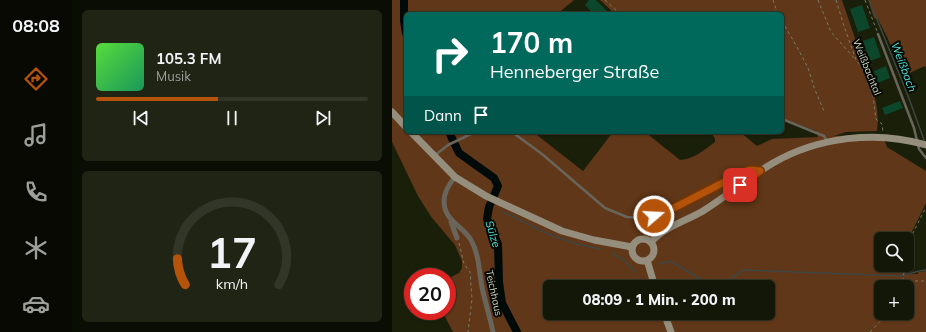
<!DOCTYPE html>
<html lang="de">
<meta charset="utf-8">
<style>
body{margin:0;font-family:Mulish,sans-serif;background:#202415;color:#f1f3f6;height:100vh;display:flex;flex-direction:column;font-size:15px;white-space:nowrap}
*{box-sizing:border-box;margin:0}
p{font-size:13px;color:#9d9f9b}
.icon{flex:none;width:22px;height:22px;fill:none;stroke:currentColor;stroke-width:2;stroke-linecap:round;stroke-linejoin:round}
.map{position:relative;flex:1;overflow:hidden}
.sheet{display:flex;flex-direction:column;gap:10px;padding:10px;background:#0a0d04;width:320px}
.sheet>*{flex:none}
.guide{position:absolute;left:12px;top:12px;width:380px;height:122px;border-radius:6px;box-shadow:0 1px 3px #0004,0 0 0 1px #323628;background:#00695c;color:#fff;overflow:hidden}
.tools{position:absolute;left:482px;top:232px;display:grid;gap:8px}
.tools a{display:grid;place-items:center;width:40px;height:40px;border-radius:6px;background:#131707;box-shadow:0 1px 3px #0004,0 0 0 1px #323628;font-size:20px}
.speed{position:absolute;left:12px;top:268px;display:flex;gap:8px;font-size:20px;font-weight:700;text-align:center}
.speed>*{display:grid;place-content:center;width:52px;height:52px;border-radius:50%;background:#131707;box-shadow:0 1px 3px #0004,0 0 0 1px #323628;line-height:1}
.speed .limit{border:6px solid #d22;background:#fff;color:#111}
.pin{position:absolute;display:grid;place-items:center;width:34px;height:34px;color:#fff;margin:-17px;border-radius:8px;box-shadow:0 2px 6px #0006}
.me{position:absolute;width:44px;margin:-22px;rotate:71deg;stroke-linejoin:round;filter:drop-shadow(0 0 3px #0008)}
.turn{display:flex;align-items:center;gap:14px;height:84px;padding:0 20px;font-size:18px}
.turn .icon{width:52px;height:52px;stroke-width:2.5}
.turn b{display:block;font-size:28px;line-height:34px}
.then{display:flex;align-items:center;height:38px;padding:0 20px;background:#0003;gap:8px;font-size:15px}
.sheet .widget{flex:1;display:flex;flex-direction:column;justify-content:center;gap:6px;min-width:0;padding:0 14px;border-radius:6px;background:#202415}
.sheet .dial{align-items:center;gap:0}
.dial svg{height:104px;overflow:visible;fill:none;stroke:#323628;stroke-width:7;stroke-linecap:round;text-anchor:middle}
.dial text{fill:#f1f3f6;stroke:none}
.song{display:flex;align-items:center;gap:12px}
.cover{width:48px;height:48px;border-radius:6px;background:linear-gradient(135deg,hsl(110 70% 55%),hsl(150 70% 35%))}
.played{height:4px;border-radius:2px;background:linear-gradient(90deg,#b45309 45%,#323628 45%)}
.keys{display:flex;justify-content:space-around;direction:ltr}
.trip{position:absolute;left:151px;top:280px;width:232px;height:40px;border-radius:6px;background:#131707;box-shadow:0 1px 3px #0004,0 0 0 1px #323628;font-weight:800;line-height:40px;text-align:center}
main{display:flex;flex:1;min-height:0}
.menu{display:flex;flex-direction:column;width:72px;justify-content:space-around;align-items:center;background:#080903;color:#9d9f9b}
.menu .icon{width:28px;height:28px}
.menu .current{color:#b45309}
.menu b{font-size:18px;color:#f1f3f6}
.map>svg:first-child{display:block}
</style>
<main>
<nav class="menu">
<b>08:08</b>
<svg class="icon current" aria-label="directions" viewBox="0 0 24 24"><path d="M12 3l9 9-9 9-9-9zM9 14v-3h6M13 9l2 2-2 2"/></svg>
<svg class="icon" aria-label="music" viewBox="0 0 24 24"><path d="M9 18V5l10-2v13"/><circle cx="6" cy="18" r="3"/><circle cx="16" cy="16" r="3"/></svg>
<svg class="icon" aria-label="phone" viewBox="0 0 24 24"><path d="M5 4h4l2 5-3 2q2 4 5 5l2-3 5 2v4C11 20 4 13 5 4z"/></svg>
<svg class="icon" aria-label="climate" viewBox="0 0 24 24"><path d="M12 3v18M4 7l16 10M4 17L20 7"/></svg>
<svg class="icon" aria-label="car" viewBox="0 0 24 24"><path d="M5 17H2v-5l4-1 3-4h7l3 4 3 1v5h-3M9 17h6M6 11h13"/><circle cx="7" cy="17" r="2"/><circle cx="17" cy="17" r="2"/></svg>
</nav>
<section class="sheet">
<div class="widget">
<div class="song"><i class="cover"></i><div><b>105.3 FM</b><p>Musik</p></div></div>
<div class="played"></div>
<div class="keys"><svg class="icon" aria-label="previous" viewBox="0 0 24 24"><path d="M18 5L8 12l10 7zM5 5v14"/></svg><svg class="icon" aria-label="pause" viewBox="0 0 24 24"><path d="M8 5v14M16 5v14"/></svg><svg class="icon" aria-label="next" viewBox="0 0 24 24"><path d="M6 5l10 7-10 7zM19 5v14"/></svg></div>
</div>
<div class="widget dial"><svg viewBox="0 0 100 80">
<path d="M14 69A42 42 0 1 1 86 69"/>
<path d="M14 69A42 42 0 0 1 8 49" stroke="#b45309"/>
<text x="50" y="56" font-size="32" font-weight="700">17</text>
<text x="50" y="72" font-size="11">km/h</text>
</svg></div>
</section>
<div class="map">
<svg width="534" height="332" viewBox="0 0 534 332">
<rect width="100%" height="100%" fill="#191f09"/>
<path fill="#603718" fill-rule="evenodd" d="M0,0h182l-17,14h-151v118h127l50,39 30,-39h32l35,28c14,-1 24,-10 35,-18v-3l-4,-7h29l17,14 15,-7 46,-2 -2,-6 -34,-13v-104h-167l-15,-14h242c6,18 12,35 18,53 9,24 21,52 17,78l-31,1 -12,4 48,-2 5,13 39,24v32l-19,39v-3h-26v26h22l-1,8 16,1v-2l8,-1v61h-473l-11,-21h5v-32l12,-6 3,-5v-7l-4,-9 -3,-7 -23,-27 -14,-22 -26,-54zM158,287h218v26h-218zM489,287h26v26h-26z
M476,0h58v68l-1,-2 -22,10 -15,-37 -10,-20 -4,-1z"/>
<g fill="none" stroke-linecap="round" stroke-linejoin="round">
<path stroke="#3e4742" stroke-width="1.5" d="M477,0l38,93 17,47
M111,212l47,23 27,9 23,5
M220,253l13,8 11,11
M267,264l11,-3 44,26
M325,287l27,-17 157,6 18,-5 7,-1"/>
<path stroke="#000a09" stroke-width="8" d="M12,0v21l2,12
M57,132l10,21 35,25 4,8 -9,21 -2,12 11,25 1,38 3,21 15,29"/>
</g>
<path fill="#0c472c" d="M197,0h7l14,14h-16l-9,-9z
M470,5l8,23 -12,4 -8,-23z
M482,37l7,20 -11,4 -7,-20z
M494,66l4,12 -12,5 -4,-12z
M508,101l3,7 -18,7 -3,-7z"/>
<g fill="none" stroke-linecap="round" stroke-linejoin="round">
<path stroke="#777d6b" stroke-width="1" stroke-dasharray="3 3" stroke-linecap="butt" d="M213,0l15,14
M381,0l5,14
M426,0l13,32 24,27
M444,0l8,26 12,34 6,7 11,29 3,23 6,5 1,8
M473,0l12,31
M390,21l15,26 11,21 7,22 9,21
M67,243l5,21 6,8 2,27 -4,33
M515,251l5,-16 14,-28
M511,281h23
M510,287l3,-22
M478,332l18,-19"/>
<path stroke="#69655a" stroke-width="2.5" d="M486,34l36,94 5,21 7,9
M390,119l42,17 3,5
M120,132l30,22 63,54 22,9 16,1 21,-5 80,-41 6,-2 8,1
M42,156l14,-11 27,-13"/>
<path stroke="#69655a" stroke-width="5" d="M63,177c-5,6 -11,14 -11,24 0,20 18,24 27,39 8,14 8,31 11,47 3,15 8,30 11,45
M59,222l6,16"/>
<path stroke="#958e7d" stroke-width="7" d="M0,112l14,15
M19,132l44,45 31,19 76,35 32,9 38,7
M240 250a11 11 0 1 1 22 0a11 11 0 1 1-22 0Z
M259,242c13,-15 35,-21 52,-31 24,-15 46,-34 70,-48 45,-26 103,-33 153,-18
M255,260l8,27
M272,313l7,19"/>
</g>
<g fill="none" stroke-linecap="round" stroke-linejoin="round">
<defs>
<path id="route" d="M262,216l10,-3 80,-41 6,-2 10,1 -20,14"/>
</defs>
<use href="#route" stroke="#753606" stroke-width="10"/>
<use href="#route" stroke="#b45309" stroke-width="7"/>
</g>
<g text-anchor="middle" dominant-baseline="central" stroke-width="4" stroke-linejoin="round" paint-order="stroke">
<g font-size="10" fill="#cfd5c7" stroke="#060802">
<text transform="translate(475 67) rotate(68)">Weißbachtal</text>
<text transform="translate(102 293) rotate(78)">Teichhaus</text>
</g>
<g font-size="11" font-style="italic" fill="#52e8e3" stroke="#060802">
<text transform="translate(512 67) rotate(69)">Weißbach</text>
<text transform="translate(101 234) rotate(73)">Sülze</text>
</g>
</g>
</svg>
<div class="tools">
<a><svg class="icon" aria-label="search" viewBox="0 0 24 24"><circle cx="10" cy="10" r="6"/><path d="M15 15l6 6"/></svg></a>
<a>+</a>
</div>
<div class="speed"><div class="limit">20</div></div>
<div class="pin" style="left:348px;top:185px;background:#d93025"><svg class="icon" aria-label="arrive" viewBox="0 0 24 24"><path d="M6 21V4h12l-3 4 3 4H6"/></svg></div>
<svg class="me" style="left:262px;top:216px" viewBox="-20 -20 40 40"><circle r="17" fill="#b45309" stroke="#fff" stroke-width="3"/><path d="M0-11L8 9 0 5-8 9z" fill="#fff"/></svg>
<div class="trip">08:09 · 1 Min. · 200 m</div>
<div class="guide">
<div class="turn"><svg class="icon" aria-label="right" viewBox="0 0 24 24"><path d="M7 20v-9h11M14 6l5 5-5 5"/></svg><div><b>170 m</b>Henneberger Straße</div></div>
<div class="then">Dann<svg class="icon" aria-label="arrive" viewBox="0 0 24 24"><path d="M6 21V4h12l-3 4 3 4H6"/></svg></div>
</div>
</div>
</main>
